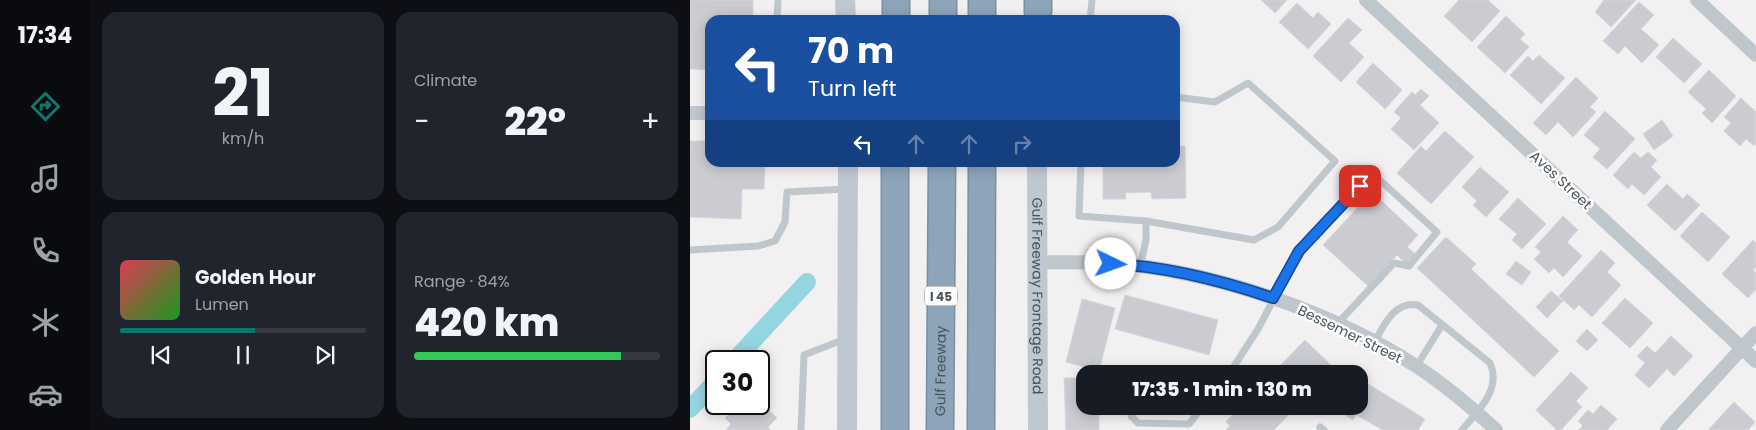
<!DOCTYPE html>
<meta charset="utf-8">
<style>
body{margin:0;font-family:Poppins,sans-serif;background:#20242c;color:#f1f3f6;height:100vh;display:flex;flex-direction:column;font-size:19px;white-space:nowrap}
*{box-sizing:border-box;margin:0}
p{font-size:16px;color:#9ea1a6}
.icon{flex:none;width:28px;height:28px;fill:none;stroke:currentColor;stroke-width:2;stroke-linecap:round;stroke-linejoin:round}
.map{position:relative;flex:1;overflow:hidden}
.sheet{display:flex;flex-direction:column;gap:12px;padding:12px;background:#0d0f14;width:600px}
.sheet>*{flex:none}
.banner{position:absolute;left:15px;top:15px;width:475px;height:152px;border-radius:15px;box-shadow:0 2px 12px #0003;background:#1a4fa0;color:#fff;overflow:hidden}
.speed{position:absolute;left:15px;top:350px;display:flex;gap:10px;font-size:25px;font-weight:700;text-align:center}
.speed>*{display:grid;place-content:center;width:65px;height:65px;border-radius:50%;background:#171b24;box-shadow:0 2px 12px #0003;line-height:1}
.speed .limit{border:2px solid #111;border-radius:8px;background:#fff;color:#111}
.pin{position:absolute;display:grid;place-items:center;width:42px;height:42px;color:#fff;margin:-21px;border-radius:10px;box-shadow:0 2px 8px #0006}
.me{position:absolute;width:55px;margin:-28px;rotate:93deg;stroke-linejoin:round;filter:drop-shadow(0 0 4px #0008)}
.turn{display:flex;align-items:center;gap:18px;height:105px;padding:0 20px;font-size:22px}
.turn .icon{width:65px;height:65px;stroke-width:2.5}
.turn b{display:block;font-size:35px;line-height:42px}
.lanes{display:flex;align-items:center;height:48px;padding:0 20px;background:#0003;justify-content:center;gap:25px;direction:ltr}
.lanes .off{opacity:.35}
.big{font-size:38px;font-weight:800;line-height:1.1}
.sheet .tile{flex:1;display:flex;flex-direction:column;justify-content:center;gap:8px;min-width:0;padding:0 18px;border-radius:15px;background:#20242c}
.sheet .dial{align-items:center;gap:0}
.dial b{font-size:65px;line-height:1}
.song{display:flex;align-items:center;gap:15px}
.cover{width:60px;height:60px;border-radius:8px;background:linear-gradient(135deg,hsl(350 70% 55%),hsl(120 70% 35%))}
.played{height:5px;border-radius:2px;background:linear-gradient(90deg,#0f766e 55%,#363941 55%)}
.keys{display:flex;justify-content:space-around;direction:ltr}
.heat{display:flex;justify-content:space-between;align-items:center;font-size:28px;direction:ltr}
.charge{height:8px;border-radius:4px;background:linear-gradient(90deg,#34c759 84%,#363941 0)}
.sheet .tiles{flex:1;display:grid;gap:12px;grid-template-columns:repeat(2,1fr)}
.trip{position:absolute;left:386px;top:365px;width:292px;height:50px;border-radius:15px;background:#171b24;box-shadow:0 2px 12px #0003;font-weight:800;line-height:50px;text-align:center}
main{display:flex;flex:1;min-height:0}
.menu{display:flex;flex-direction:column;width:90px;justify-content:space-around;align-items:center;background:#090b0e;color:#9ea1a6}
.menu .icon{width:35px;height:35px}
.menu .on{color:#0f766e}
.menu b{font-size:22px;color:#f1f3f6}
.map>svg:first-child{display:block}
</style>
<main>
<nav class="menu">
<b>17:34</b>
<svg class="icon on" aria-label="directions" viewBox="0 0 24 24"><path d="M12 3l9 9-9 9-9-9zM9 14v-3h6M13 9l2 2-2 2"/></svg>
<svg class="icon" aria-label="music" viewBox="0 0 24 24"><path d="M9 18V5l10-2v13"/><circle cx="6" cy="18" r="3"/><circle cx="16" cy="16" r="3"/></svg>
<svg class="icon" aria-label="phone" viewBox="0 0 24 24"><path d="M5 4h4l2 5-3 2q2 4 5 5l2-3 5 2v4C11 20 4 13 5 4z"/></svg>
<svg class="icon" aria-label="climate" viewBox="0 0 24 24"><path d="M12 3v18M4 7l16 10M4 17L20 7"/></svg>
<svg class="icon" aria-label="car" viewBox="0 0 24 24"><path d="M5 17H2v-5l4-1 3-4h7l3 4 3 1v5h-3M9 17h6M6 11h13"/><circle cx="7" cy="17" r="2"/><circle cx="17" cy="17" r="2"/></svg>
</nav>
<section class="sheet">
<div class="tiles">
<div class="tile dial"><b>21</b><p>km/h</p></div>
<div class="tile"><p>Climate</p>
<div class="heat"><a>−</a><b class="big">22°</b><a>+</a></div>
</div>
<div class="tile">
<div class="song"><i class="cover"></i><div><b>Golden Hour</b><p>Lumen</p></div></div>
<div class="played"></div>
<div class="keys"><svg class="icon" aria-label="previous" viewBox="0 0 24 24"><path d="M18 5L8 12l10 7zM5 5v14"/></svg><svg class="icon" aria-label="pause" viewBox="0 0 24 24"><path d="M8 5v14M16 5v14"/></svg><svg class="icon" aria-label="next" viewBox="0 0 24 24"><path d="M6 5l10 7-10 7zM19 5v14"/></svg></div>
</div>
<div class="tile"><p>Range · 84%</p><b class="big">420 km</b><div class="charge"></div></div>
</div>
</section>
<div class="map">
<svg width="1066" height="430" viewBox="0 0 1066 430">
<rect width="100%" height="100%" fill="#f2f0f0"/>
<g fill="none" stroke-linecap="round" stroke-linejoin="round">
<path stroke="#95d5e2" stroke-width="18" d="M44,361l73,-79
M0,409l26,-28"/>
</g>
<path fill="#caccd1" stroke="#d4d6da" d="M0,0h63v20h-43v50l-20,-1z
M571,0h26l-12,13z
M769,0h29l12,11 -28,31 -28,-26z
M914,0h32l-25,27 -16,-15z
M949,2l15,13 -13,14 18,16 -17,18 -17,-17 -7,8 -15,-13z
M607,3l16,15 5,-6 13,12 -23,25 -29,-27z
M816,16l19,18 -5,5 9,8 -24,26 -28,-26z
M658,18l14,12 -13,13 15,14 -23,25 -28,-26z
M983,38l29,26 -18,19 -28,-26z
M849,55l26,23 -24,26 -31,-29 18,-19 5,5z
M683,63l29,27 -17,19 -29,-27z
M1019,70l27,26 -24,27 -10,-10 4,-4 -18,-17z
M886,77l22,21 -8,9 6,5 -23,25 -15,-15 -12,13 -13,-12z
M731,89l8,7 -9,9 19,18 -25,27 -23,-21 10,-11 -7,-6 18,-20 3,3z
M1051,98l15,14v31l-2,3 -8,-7 -6,7 -16,-15 7,-8 -7,-6z
M915,111l30,28 -28,30 -14,-12 7,-8 -16,-14z
M972,120l11,16 -19,14 -11,-16z
M755,131l29,26 -43,47 -34,-31 24,-27 5,5z
M0,141h20v21h55l-1,27h-22l-1,30 -51,-2z
M485,146h10l1,52 -34,1 -1,-7 -26,1 1,6h-23v-37h72z
M944,152l7,6 7,-6 9,8 -6,7 10,10 -17,18 -12,-11 -4,5 -15,-14z
M790,167l29,25 -23,25 -13,-12 4,-4 -15,-14z
M977,184l16,15 4,-5 13,11 -25,26 -28,-26z
M682,192l46,43 -11,12 8,7 -9,10 -9,-9 -29,31 -45,-41z
M828,198l28,26 -24,25 -10,-9 5,-6 -18,-15z
M1012,212l28,25 -22,25 -28,-26z
M873,216l15,14 -11,12 15,14 -19,21 -9,-9 -5,5 -15,-14 7,-7 -6,-5z
M756,237l30,27 -5,5 88,82 -25,26 -117,-109z
M1063,240l3,3v24l-3,3 3,3v16l-8,9 -26,-24z
M911,250l14,13 -8,9 14,13 -29,32 -13,-12 -5,5 -15,-14z
M826,261l15,11 -9,13 -16,-11z
M861,291l12,10 -16,17 -11,-11z
M435,295l93,25 -9,35 -94,-26z
M935,298l28,25 -23,25 -28,-25z
M392,299l33,9 -16,63 -33,-9z
M897,329l11,11 -11,11 -11,-10z
M981,336l22,20 -19,20 -7,-7 -18,19 -14,-13 10,-12 -8,-7 10,-10 8,7z
M615,340l29,28 -6,6h-56z
M881,372l17,16 -12,13 6,6 -21,23h-4l-21,-20z
M374,378h21v28h14v24h-33z
M670,379l65,40 -7,11h-35l-27,-15 -3,5 -22,-14h29z
M69,401l18,17 -9,9 2,3h-44l5,-6 -6,-6 13,-14h5l5,4 4,-4h7z
M1044,402l21,20 -7,8h-40z
M911,405l16,14 -10,11h-28l4,-4 -5,-5 10,-11 5,4z
M550,406h57l-23,24h-48l4,-4 -4,-4z"/>
<g fill="none" stroke-linecap="round" stroke-linejoin="round">
<defs>
<g id="highway">
<path d="M348,0v12"/>
<path d="M206,20v-20"/>
<path d="M253,20v-20"/>
<path d="M292,20v-20"/>
<path d="M205,430v-268"/>
<path id="s2" d="M250,430l2,-268"/>
<path d="M291,430l1,-268"/>
</g>
</defs>
<use href="#highway" stroke="#788fa4" stroke-width="29"/>
<path stroke="#bfc7cd" stroke-width="7" d="M87,20l1,-20
M400,20l2,-20
M391,162l-2,54 67,5
M0,250l68,-4 17,-5 10,-19 2,-30 59,-3
M450,267l6,-27v-19l108,19 24,-13 57,-66 -87,-78 -33,19 -40,-5
M684,343c10,-18 20,-42 44,-38l72,58c12,26 -12,48 -28,67
M726,367l26,-42
M539,374l29,-45 41,-78 73,-78 65,59 -28,34 -15,-3 -57,61
M441,406v10l7,7 51,1 14,-18
M630,427l4,3
M111,430l3,-75 41,-16"/>
<path stroke="#bfc7cd" stroke-width="14" d="M676,0l390,361
M1007,0l59,55
M0,113h20
M347,262c31,1 64,-1 95,3 94,11 204,49 284,101 28,18 55,41 80,64
M977,430l89,-97"/>
<g stroke="#bfc8d1" stroke-width="20">
<path d="M155,0l1,20"/>
<path id="s1" d="M347,162l1,268"/>
<path d="M157,430l1,-268"/>
</g>
<use href="#highway" stroke="#8da4b9" stroke-width="26"/>
</g>
<g fill="none" stroke-linecap="round" stroke-linejoin="round">
<defs>
<path id="route" d="M421,264c53,2 112,17 162,34l26,-47 61,-65"/>
</defs>
<use href="#route" stroke="#114b97" stroke-width="12"/>
<use href="#route" stroke="#1a73e8" stroke-width="9"/>
</g>
<g text-anchor="middle" dominant-baseline="central" stroke-width="5" stroke-linejoin="round" paint-order="stroke">
<rect fill="#fff" stroke="#80878c" stroke-width="1" x="235" y="286.5" width="32" height="19" rx="4"/>
<g font-size="12" font-weight="bold" fill="#49535b">
<text x="251" y="296">I 45</text>
</g>
<g font-size="14" fill="#49535b" stroke="#fff">
<text transform="translate(871 180) rotate(43)">Aves Street</text>
<text stroke="none"><textPath href="#s1" startOffset="134">Gulf Freeway Frontage Road</textPath></text>
<text transform="translate(660 334) rotate(26)">Bessemer Street</text>
<text stroke="none"><textPath href="#s2" startOffset="59">Gulf Freeway</textPath></text>
</g>
</g>
</svg>
<div class="speed"><div class="limit">30</div></div>
<div class="pin" style="left:670px;top:186px;background:#d93025"><svg class="icon" aria-label="arrive" viewBox="0 0 24 24"><path d="M6 21V4h12l-3 4 3 4H6"/></svg></div>
<svg class="me" style="left:421px;top:264px" viewBox="-20 -20 40 40"><circle r="19" fill="#fff"/><path d="M0-13L10 11 0 6-10 11z" fill="#1a73e8"/></svg>
<div class="trip">17:35 · 1 min · 130 m</div>
<div class="banner">
<div class="turn"><svg class="icon" aria-label="left" viewBox="0 0 24 24"><path d="M17 20v-9H6M10 6l-5 5 5 5"/></svg><div><b>70 m</b>Turn left</div></div>
<div class="lanes"><svg class="icon" aria-label="left" viewBox="0 0 24 24"><path d="M17 20v-9H6M10 6l-5 5 5 5"/></svg><svg class="icon off" aria-label="ahead" viewBox="0 0 24 24"><path d="M12 20V5M6 11l6-6 6 6"/></svg><svg class="icon off" aria-label="ahead" viewBox="0 0 24 24"><path d="M12 20V5M6 11l6-6 6 6"/></svg><svg class="icon off" aria-label="right" viewBox="0 0 24 24"><path d="M7 20v-9h11M14 6l5 5-5 5"/></svg></div>
</div>
</div>
</main>
